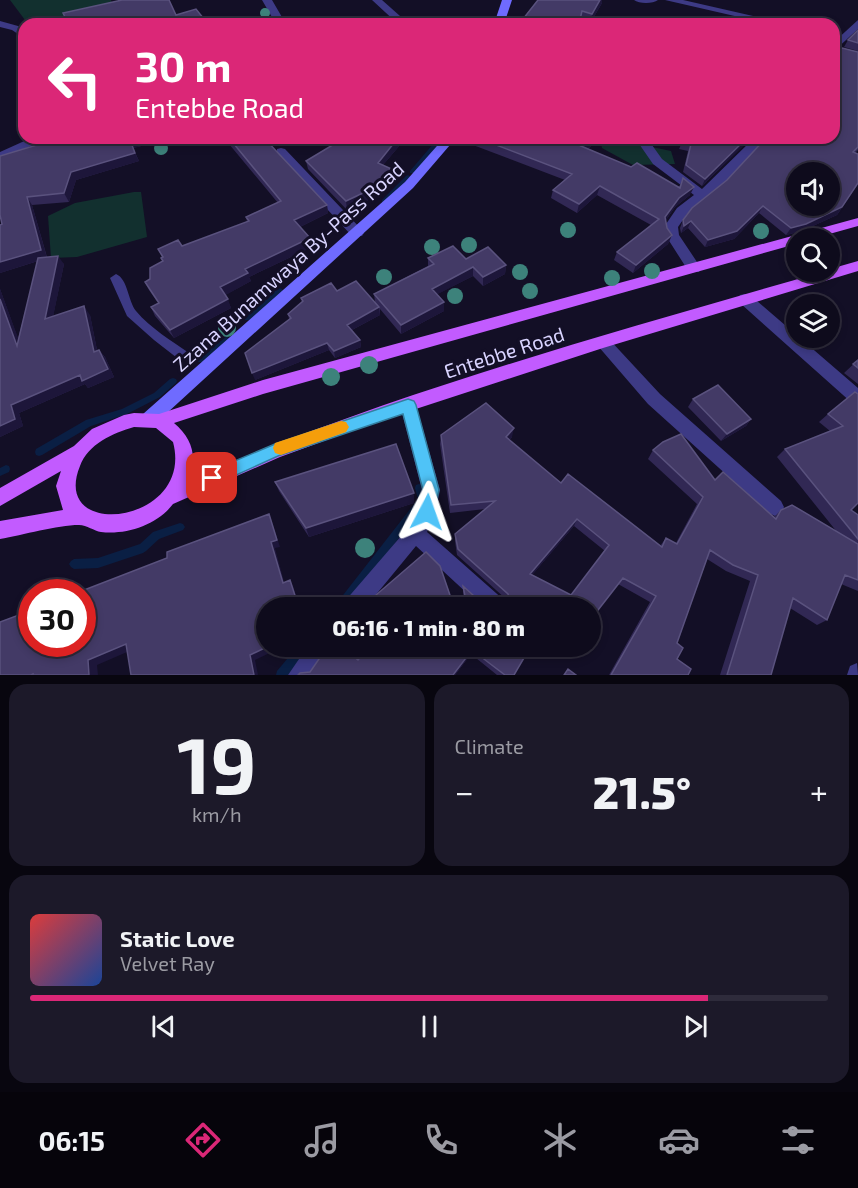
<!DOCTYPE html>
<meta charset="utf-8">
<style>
body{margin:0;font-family:"Exo 2",sans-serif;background:#1c1929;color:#f1f3f6;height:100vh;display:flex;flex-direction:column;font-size:22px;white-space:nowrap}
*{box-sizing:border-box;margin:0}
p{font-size:20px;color:#9b9ba3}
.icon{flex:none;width:33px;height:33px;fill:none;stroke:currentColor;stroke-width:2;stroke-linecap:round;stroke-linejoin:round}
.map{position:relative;height:675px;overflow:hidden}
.sheet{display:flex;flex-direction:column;gap:9px;padding:9px;background:#08060f;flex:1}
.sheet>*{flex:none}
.hud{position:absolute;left:18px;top:18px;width:822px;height:126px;border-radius:18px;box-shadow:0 3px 9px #0003,0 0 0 2px #2e2b3b;background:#db2777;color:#fff;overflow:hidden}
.buttons{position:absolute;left:786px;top:162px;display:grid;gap:12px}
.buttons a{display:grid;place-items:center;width:54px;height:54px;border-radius:50%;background:#0e0b1c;box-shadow:0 3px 9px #0003,0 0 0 2px #2e2b3b;font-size:30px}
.speed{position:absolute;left:18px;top:579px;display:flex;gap:12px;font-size:30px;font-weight:700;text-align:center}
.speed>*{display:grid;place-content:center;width:78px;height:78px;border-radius:50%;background:#0e0b1c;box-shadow:0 3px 9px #0003,0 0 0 2px #2e2b3b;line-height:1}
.speed .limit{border:9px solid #d22;background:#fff;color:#111}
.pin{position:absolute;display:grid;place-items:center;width:51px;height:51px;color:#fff;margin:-26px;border-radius:12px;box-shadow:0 3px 9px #0006}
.me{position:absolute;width:66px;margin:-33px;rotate:4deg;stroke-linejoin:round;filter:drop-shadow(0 0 4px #0008)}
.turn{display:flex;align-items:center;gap:21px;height:126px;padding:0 18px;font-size:27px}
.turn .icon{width:78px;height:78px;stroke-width:2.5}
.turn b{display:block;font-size:42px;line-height:51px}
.big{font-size:45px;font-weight:800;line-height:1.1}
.sheet .widget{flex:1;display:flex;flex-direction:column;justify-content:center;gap:9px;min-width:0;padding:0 21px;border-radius:18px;background:#1c1929}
.sheet .dial{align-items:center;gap:0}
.dial b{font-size:78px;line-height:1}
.song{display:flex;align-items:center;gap:18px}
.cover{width:72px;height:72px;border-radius:9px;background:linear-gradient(135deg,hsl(0 70% 55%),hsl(220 70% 35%))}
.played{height:6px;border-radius:3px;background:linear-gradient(90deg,#db2777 85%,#2e2b3b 85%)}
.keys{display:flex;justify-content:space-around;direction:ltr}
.heat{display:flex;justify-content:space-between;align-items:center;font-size:33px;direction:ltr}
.sheet .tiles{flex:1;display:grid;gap:9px;grid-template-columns:1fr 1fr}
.widget:last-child{grid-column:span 2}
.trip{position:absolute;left:256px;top:597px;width:345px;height:60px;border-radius:30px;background:#0e0b1c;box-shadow:0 3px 9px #0003,0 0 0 2px #2e2b3b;font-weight:800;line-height:60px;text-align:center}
.tab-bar{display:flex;height:96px;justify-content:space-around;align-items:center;background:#06040b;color:#9b9ba3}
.tab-bar .icon{width:42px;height:42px}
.tab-bar .on{color:#db2777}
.tab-bar b{font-size:27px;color:#f1f3f6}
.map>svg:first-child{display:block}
</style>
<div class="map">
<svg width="858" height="675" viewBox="0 0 858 675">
<rect width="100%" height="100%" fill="#130f26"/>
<path fill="#12302f" d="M10,0h101l2,6 -60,18h-25z
M600,138h40l12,9 19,4 4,13 -42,1 -31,-17z
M134,192h7l6,45 -70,20 -26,1 -3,-42 27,-13z"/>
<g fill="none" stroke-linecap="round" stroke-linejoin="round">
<path fill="#0a1f44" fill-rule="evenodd" d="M436,142l2,1v2l-24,28h-4v-2l24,-28z
M408,175l3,2 -1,1 -24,26h-4v-4l24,-24z
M279,288l3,1 1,2 -1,2 -31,27h-6l-1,-2 1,-2 31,-27z
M226,337l3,1 1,2 -1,2 -26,20h-6l-1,-2 1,-2z
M173,378l3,1 1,2 -1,2 -16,14 -33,17 -36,12 -49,29 -3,1 -3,-1 -1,-3 1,-3 50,-29 36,-11 32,-16 16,-14z
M6,465l3,1 1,3 -1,3 -9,4v-8z
M419,484l3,1 5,15 -1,3 -81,105h-12l85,-109 -3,-11 1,-3z
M180,523l3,1 2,3 -2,3 -24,9 -13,12 -3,2 -45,15 -24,1 -3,-2 -2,-3 2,-3 3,-2 24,-1 42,-14 13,-12z
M298,646h12l-22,29h-12l1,-4z"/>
<path fill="#3d3a85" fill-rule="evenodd" d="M116,274c12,5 12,27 20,37 14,17 36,30 53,42l2,4 -2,4h-8l-27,-21 -27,-24 -17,-38z"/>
<path fill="#3d3a85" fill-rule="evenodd" d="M262,0h10l14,24h-10z
M372,0h10l27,24h-11z
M634,0h24c-5,4 -19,4 -24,0z
M665,0h18l105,24h-18z
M858,20v9l-24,22v-9z
M0,21l18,5 6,4v8l-12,-8 -12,-3z
M31,138h16l-47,23v-9z
M635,138h12l15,21 40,30 52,-51h13l-45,48 -35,28 -9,13 1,8 22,33 -2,4h-10l-23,-36 -2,-9 13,-19 17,-13 -41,-31z
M281,148l4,1 77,81 2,3 -2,3h-10l-75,-81v-6z
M745,294l5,1 108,93v17l-6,-2 -112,-100 -2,-4 2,-4z
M603,336l5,2 52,56 121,107 3,6 -3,6 -6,3 -6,-3 -121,-109 -50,-58 -3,-4 3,-4z
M408,398l6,2 2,5 24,85 -4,21 -9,21 78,69 3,7h-25l-67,-62 -51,62h-23l3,-7 69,-80 8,-31 -22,-85 2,-5z
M308,646h23l-20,29h-23z
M546,646h22l1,3 -3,7 -7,3 -7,-3z
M857,663l1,12h-11l3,-9z"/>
<path fill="#6f6bff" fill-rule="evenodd" d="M502,0h10l-8,24h-10z
M444,138h12l-43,50 -258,236 -6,2 -6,-2 -2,-5 2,-5 262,-232z"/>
<path fill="#c25bff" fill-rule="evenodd" d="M858,218v8l-43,12h-19v6l-533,150 -89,29c19,16 24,35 14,58 204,-89 421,-147 634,-209h8v-3l28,-8v10l-255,77 -227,74 -96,35 -107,47c-16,21 -46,31 -72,28 -7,-1 -14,-7 -22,-7 -22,0 -56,10 -79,14v-18l63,-11 -7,-24 5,-15 -61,35v-18l74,-42 18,-17 32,-14 10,-2 25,1 104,-34zM134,427l22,1 17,14c22,82 -124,100 -93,24 8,-22 33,-33 54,-39z"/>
</g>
<g fill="#3d827b">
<circle cx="265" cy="13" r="5"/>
<circle cx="161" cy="148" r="7"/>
<circle cx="568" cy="230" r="8"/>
<circle cx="761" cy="231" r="8"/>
<circle cx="469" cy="245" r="8"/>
<circle cx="432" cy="247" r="8"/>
<circle cx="652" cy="271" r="8"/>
<circle cx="520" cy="272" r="8"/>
<circle cx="384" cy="277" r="8"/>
<circle cx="612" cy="278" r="8"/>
<circle cx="530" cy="291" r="8"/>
<circle cx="455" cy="296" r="8"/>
<circle cx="227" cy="328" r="9"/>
<circle cx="369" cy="365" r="9"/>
<circle cx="331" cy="377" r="9"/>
<circle cx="365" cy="548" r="10"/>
</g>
<path fill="#312854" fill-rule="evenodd" d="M538,0h64v3l-11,19 -10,-2 -1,4h-58l1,-5z
M858,30v21l-14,-4 4,-7z
M858,52v98l-3,3 3,31 -21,31 -35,16 -16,4 -27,-22 -25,26 -29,8 -17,-19 -7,5 -1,-5 3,-8 44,-40z
M60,138h115l-42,10 6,13 -63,19 -7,22 -37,3 15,52 17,7 -11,52 37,-1 7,35h2l6,7 9,20 -26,11 -3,-4 -66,29 4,13 -23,11v-148l18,50 20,-78 -38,12v-48l2,-1z
M224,138h40l63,67 1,8 -28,14 12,20 -63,30 2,4 -26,14 6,13 -57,30 -19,-22 -4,-9 7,-4 -9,-13 -4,-8 5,-3 12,-18 -1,-3 1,-1 -4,-8 24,-3 65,-24 -1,-5 32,-14z
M324,138h82l-23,27 13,15 -15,14 -34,16 -39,-41 -2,-8 26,-15z
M474,138h119l-2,8 -3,3 91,38 4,-9 7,17 -15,12 -9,13 1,8 5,7 -4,9 -35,29 -19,-13 3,-8 34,-27 -54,-30 -20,18 -26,-15 2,-8 12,-10 -92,-35z
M684,138h67l-49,48 -19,-14 5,-21 -9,-2z
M428,258l38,1 40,6 -1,9 -22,12 -10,-10 -36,18 7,17 -43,23 -21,-25v6l-28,15 8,10 1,7 -26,11 -6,-8 -74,30 34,-61 -1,-5 14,-12 -1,-4 36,-7 38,11 -1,-8 54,-28z
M858,360v24l-14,-11z
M855,392l-4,118 7,5v76l-17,-7 -14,36 -10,5 -27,-17 -19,67h-51l30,-94 -24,-10 -19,-12 -30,84v16l11,16h-79l41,-73 -32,-18 -27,24 -221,-1 -1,-6 84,3 11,-3 -1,-9v-6l21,19 24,-1 -2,-5 -49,-44 -2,-14v-7l30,-25 -35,4 -10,-69 1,-9 71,2 -3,3 52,43 99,63 6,-8 10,5 21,-39 -49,-45 5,-9 62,30 59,37 7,-7 56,22 -60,-75 8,-8 45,-18 -11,-9 9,-8zM574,526l31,25 -34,44 -39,-20z
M693,399l58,20 -5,7 -25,15 -33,-34z
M275,482l139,11v10l-105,34 -30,-46z
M370,646h161l-17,29h-17l-26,-21 -16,21h-157l60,-15z"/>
<path fill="#1d163a" d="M600,0h2v3l-11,19 1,-8z
M137,138h38l-42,10 -3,-8z
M398,138h8l-28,33v-8z
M593,138l-2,8 -11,8 1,-8z
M747,138h4l-49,48 3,-7z
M135,153l4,8 -63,19 -7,22 -5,-9 7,-21z
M396,171v9l-15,14 -34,16 -1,-9z
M858,183l-21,32 -35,16 -16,4 5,-7z
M600,186l-3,9 -20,18 2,-9z
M694,187l-4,8 -15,12 -13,19 3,-9 14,-19z
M27,197l5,8 15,53 -47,15v-11z
M327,205l1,8 -32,16 -2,-9z
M763,206l-4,7 -25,26 -29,8 3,-7z
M691,221l-3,7 -7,5 3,-7z
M672,235l-4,9 -35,29 3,-8z
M310,238l2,9 -63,30 2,4 -27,15 -4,-9 25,-18z
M58,256l6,8 -13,63 -6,-8z
M506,265l-1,9 -22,12v-9z
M473,267v9l-41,21v-8z
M0,289l24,65 -7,-8 -17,-47z
M228,299l3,9 -57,30 -4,-8z
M444,302v9l-43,23v-9z
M84,306l6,9 9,45 -5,-8z
M379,307l1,8 -32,17 -1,-7z
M360,340l1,7 -26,11 -1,-7z
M327,343l2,7 -74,30 -3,-7z
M99,350l6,7 9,20 -26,11 -3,-4 -66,29 4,13 -23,11v-11l11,-21z
M751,419l-5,7 -25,15 6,-7z
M514,428l-2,9 -8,8 2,-8z
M414,493v10l-105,34 -3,-9z
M269,514l3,8 8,25 -5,1 11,41 -3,-6 -12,-41z
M577,519l-3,7 -47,55 3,-7z
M290,580l3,6 7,22h-1z
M126,644l8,5 -37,16 1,10h-9l-1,-15z
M269,646h15l-29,14 3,15h-4l-4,-20z
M472,650l-1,4 -16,21h-2z"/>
<path fill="#433a66" stroke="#5a527e" stroke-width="1.5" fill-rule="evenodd" d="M122,0h47l7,15 20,-6 12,15h-168l25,-7 -2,-4z
M538,0h62l-8,14 -10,-3 -3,13h-54l2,-4 -4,-1z
M858,30v13l-10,-3z
M842,48l16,4v95l-5,5 5,2v29l-16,24 -36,17 -15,4 -28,-22 -26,25 -29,9 -17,-19 -7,5 -1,-6 9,-12 35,-28 39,-42h68v-75zM796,172h34v34h-34z
M60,138h77l-7,2 5,13 -64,19 -7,21 -37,4 14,53 -41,12v-37l2,-1 -2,-9v-59z
M229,138h35l63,67 -33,15 16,18 -65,31 3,4 -28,14 8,12 -58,31 -19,-23 8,-4 -14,-21 5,-3v-11l13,-7 -2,-3 2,-1 -5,-8 20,-9 4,6 67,-25 -3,-4 35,-16z
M332,138h66l-20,25 18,8 -16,14 -34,16 -40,-40 30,-18z
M478,138h115l-12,8 50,21 6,-4 43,25 3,-10 11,9 -15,11 -14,19 2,11 5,7 -36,30 -19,-13 42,-33 -59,-33 -21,18 -26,-14 19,-16z
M684,138h63l-42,41 -19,-14 5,-21 -9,-3z
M453,246l13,13 22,-12 18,18 -23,12 -10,-10 -41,22 12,13 -43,23 -27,-31 60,-30 -6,-6z
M58,256l-13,63 39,-13 10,46 5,-2 9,19 -26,12 -2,-6 -69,30 4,14 -15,7v-127l17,47 21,-88z
M356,281l23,26 -32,18 13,15 -26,11 -7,-8 -75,30 -7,-20 46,-35 -3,-4 15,-13 -2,-3 30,-15 6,8z
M858,360v8l-5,-4z
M718,385l33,34 -24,15 -34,-35z
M855,392l3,2v109l-7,7 7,5v24l-73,-90 58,-23 -15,-12z
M486,403l28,25 -8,9 55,46 7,-9 94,73 4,-9 11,6 26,-47 -50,-47 10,-8 18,-8 34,46 8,-8 53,47 5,-9 11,-5 66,39v36l-13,-5 -18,45 -34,-22 -22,77h-44l31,-100 -25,-10 -23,-15 -33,93 6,5 -6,11 14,10 -3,6h-77l45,-79 -33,-18 -32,41v-11h-217l-5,-7 57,-49 14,14 13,38 13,-3 -3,-15 21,19 27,-1 -3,-10 -50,-45 -3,-15 40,-33 -44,4 -10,-70zM577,519l32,26 -38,50 -41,-21z
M396,444l18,49 -108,35 -31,-46z
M269,514l8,26 -6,2 12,41 7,-3 9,28h-32v38h2l-19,9 4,20h-123l-5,-31 -38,16 1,15h-56v-1l-2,1h-31v-53l32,-12v34h50v-52h-3l88,-34v-6z
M328,646h13l17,14 12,-14h161l-17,29h-9l-33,-25 -19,25h-155l2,-2 10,-1z
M568,669l8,6h-12z"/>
<path fill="#4fc3f7" stroke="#337fa1" stroke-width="1.5" d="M408,399l6,2 2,4 23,85 -6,27 -6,2 -6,-2 -2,-5 4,-22 -20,-76 -125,42 -66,30 -6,-3 -2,-5 2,-5 69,-29z"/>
<path fill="#f59e0b" d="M341,421l5,1 3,5 -3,5 -65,23 -6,-2 -2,-5 2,-5z"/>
<g text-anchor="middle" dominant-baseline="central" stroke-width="6" stroke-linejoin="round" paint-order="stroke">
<g font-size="20" fill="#d9d4ff" stroke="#130f26">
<text transform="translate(288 266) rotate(-42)">Zzana Bunamwaya By-Pass Road</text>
<text transform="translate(504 352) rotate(-18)">Entebbe Road</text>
</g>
</g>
</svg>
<div class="buttons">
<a><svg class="icon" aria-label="sound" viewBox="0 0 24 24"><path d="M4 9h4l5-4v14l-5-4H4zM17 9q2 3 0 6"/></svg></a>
<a><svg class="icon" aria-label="search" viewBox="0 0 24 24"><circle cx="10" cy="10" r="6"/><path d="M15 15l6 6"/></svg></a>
<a><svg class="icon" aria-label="layers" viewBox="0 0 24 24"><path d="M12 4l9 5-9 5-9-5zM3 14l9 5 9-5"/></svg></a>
</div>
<div class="speed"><div class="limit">30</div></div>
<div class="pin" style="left:212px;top:478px;background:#d93025"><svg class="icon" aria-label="arrive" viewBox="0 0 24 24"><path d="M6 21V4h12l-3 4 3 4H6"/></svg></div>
<svg class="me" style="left:427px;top:512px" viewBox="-20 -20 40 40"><path d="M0-17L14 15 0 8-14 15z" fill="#4fc3f7" stroke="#fff" stroke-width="4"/></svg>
<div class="trip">06:16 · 1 min · 80 m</div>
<div class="hud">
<div class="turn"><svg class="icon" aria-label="left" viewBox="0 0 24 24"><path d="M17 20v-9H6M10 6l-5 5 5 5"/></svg><div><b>30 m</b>Entebbe Road</div></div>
</div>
</div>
<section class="sheet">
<div class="tiles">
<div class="widget dial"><b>19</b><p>km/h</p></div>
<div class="widget"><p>Climate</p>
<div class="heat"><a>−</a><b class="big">21.5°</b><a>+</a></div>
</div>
<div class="widget">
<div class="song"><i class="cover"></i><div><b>Static Love</b><p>Velvet Ray</p></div></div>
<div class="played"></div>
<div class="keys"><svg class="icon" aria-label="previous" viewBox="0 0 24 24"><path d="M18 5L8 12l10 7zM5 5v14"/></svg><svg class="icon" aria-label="pause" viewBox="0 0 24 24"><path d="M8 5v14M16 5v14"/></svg><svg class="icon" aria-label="next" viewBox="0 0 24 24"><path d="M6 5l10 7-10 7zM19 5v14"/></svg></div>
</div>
</div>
</section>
<nav class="tab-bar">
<b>06:15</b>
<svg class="icon on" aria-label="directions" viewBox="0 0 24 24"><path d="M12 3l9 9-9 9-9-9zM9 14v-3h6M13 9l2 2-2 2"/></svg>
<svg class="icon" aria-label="music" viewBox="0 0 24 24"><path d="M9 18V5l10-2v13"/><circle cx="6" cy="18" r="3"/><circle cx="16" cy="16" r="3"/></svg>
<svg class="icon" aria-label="phone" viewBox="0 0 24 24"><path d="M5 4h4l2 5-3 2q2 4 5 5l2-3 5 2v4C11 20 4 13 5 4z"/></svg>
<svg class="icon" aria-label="climate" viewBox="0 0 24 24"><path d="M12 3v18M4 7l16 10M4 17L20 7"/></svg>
<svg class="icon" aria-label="car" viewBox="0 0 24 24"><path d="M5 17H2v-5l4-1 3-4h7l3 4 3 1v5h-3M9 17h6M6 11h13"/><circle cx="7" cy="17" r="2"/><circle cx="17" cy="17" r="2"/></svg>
<svg class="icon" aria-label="filters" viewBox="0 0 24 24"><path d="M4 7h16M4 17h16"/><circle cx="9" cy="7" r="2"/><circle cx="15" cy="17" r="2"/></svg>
</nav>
